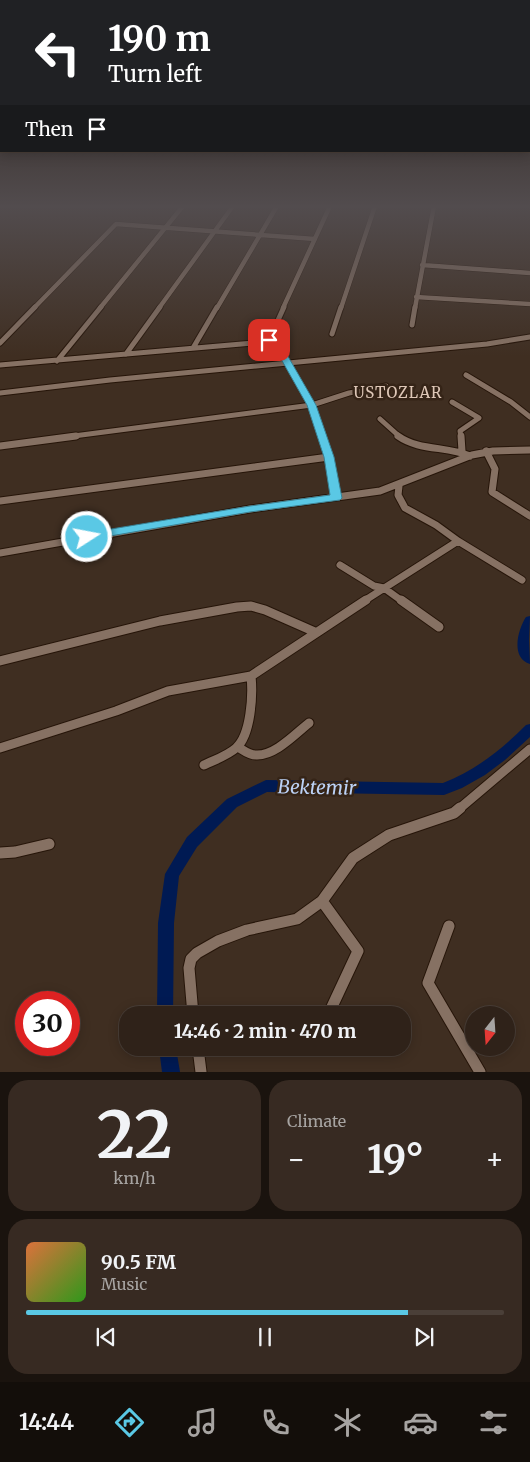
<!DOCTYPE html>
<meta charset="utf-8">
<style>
body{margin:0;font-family:Merriweather,serif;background:#372a22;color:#f1f3f6;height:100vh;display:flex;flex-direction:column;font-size:19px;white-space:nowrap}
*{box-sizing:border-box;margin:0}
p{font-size:16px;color:#a7a4a2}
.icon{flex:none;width:28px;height:28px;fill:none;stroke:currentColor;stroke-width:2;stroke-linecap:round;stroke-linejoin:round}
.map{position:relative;height:1072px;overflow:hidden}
.drawer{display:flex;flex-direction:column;gap:8px;padding:8px;background:#1a130e;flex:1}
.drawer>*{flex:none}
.banner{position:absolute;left:0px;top:0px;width:530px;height:152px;box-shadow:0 2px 12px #0003,0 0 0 1px #4a3f38;background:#202124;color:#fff;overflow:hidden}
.needle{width:32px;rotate:197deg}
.buttons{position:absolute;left:465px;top:1006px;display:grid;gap:10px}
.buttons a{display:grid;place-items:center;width:50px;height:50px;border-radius:50%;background:#2f2219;box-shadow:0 2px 12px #0003,0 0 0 1px #4a3f38;font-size:25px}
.speed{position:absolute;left:15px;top:991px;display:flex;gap:10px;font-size:25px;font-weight:700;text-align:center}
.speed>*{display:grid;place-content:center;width:65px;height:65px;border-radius:50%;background:#2f2219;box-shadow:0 2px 12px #0003,0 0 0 1px #4a3f38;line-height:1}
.speed .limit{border:8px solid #d22;background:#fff;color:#111}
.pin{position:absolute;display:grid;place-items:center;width:42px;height:42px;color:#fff;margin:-21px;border-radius:10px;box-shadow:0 2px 8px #0006}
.me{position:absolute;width:55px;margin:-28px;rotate:79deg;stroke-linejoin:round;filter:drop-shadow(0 0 4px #0008)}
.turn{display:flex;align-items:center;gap:18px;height:105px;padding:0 25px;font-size:22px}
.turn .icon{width:65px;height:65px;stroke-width:2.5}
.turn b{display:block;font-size:35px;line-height:42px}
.then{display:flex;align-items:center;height:48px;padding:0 25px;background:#0003;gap:10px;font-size:19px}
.big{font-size:38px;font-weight:700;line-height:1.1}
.drawer .card{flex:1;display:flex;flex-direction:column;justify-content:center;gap:8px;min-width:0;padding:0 18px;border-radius:20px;background:#372a22}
.drawer .dial{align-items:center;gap:0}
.dial b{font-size:65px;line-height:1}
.song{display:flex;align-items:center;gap:15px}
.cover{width:60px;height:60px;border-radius:8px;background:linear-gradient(135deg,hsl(20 70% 55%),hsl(110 70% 35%))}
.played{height:5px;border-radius:2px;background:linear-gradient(90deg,#5ac8e5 80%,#4a3f38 80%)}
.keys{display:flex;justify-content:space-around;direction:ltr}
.heat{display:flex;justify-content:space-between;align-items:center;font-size:28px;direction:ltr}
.drawer .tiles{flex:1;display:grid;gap:8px;grid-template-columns:1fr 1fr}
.card:last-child{grid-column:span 2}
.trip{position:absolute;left:119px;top:1006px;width:292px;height:50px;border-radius:20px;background:#2f2219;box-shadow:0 2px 12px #0003,0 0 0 1px #4a3f38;font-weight:700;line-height:50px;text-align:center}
.tab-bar{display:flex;height:80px;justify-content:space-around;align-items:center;background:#130e0a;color:#a7a4a2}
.tab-bar .icon{width:35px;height:35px}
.tab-bar .current{color:#5ac8e5}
.tab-bar b{font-size:22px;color:#f1f3f6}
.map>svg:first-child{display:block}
</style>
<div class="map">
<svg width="530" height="1072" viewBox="0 0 530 1072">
<rect width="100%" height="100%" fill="#3f2e21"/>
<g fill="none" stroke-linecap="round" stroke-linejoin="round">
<path fill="#001a53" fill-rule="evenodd" d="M530,616l-1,24 1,24c-20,-6 -12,-35 -4,-47z
M530,724v13l-25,23 -20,15 -23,13 -18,7 -177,-3 -30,15 -40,40 -18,29 -5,47 -1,92h-16l1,-92 7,-49 22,-37 40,-38 39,-19 177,3c33,-13 58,-33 83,-58z
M159,1048h17l4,24h-18z"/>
<defs>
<path id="minor-far4" d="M422,265l108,8
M416,297l114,7
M34,308l82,-84 199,15
M100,308l83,-102
M159,308l74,-102
M217,308l60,-102
M283,308l47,-102
M341,308l34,-102
M415,308l19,-102"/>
<path id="minor-far3" d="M412,325l3,-18
M332,334l9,-27
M269,340l15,-33
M0,343l35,-36
M193,348l24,-41
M126,354l34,-47
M57,361l44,-54
M0,365l275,-24 37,64 11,32
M466,375l45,27 19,15
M0,393l110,-13 377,-36 43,-7
M452,402l27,16 -19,13 1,6
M380,419l20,18
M66,437l246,-32 37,-12 37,-7"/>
<path id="minor-far2" d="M322,436l7,21 7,40
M398,436c21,15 49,10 72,20
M461,436l1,15
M0,446l76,-10
M486,451l9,18 -3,23 38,24
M0,501l329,-44
M458,541l64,39
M0,553l250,-44 130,-18 92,-36 21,-4 37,-1
M340,565l34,21 10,2 18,13
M364,601l94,-60 -22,-16 -31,-17 -7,-13 1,-9"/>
<path id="minor-far1" d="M401,600l38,27
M0,661l160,-40 77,-14 14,-1 14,4 50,22
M238,747c5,3 11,8 18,8 19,1 39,-21 53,-32
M0,748l116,-37 52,-20 83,-15 115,-76
M204,765c10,-5 23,-9 32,-17 15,-13 17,-53 15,-72
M459,809l71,-60"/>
<path id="minor" d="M0,853l15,-1 34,-8
M322,901l36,50 -28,60
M449,926l-21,57 52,89
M193,1015l-4,-47 2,-9 6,-6 21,-12 29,-11 50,-11 25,-18 31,-43 36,-23 65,-22 6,-5
M198,1048l3,24"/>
</defs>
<use href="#minor-far4" stroke="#261509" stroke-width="5.5"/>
<use href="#minor-far3" stroke="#261509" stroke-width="7"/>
<use href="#minor-far2" stroke="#261509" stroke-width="9"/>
<use href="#minor-far1" stroke="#261509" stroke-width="11"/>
<use href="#minor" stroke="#261509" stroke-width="13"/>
<use href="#minor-far4" stroke="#867163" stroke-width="4.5"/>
<use href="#minor-far3" stroke="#867163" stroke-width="5"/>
<use href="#minor-far2" stroke="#867163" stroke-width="7"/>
<use href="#minor-far1" stroke="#867163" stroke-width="9"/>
<use href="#minor" stroke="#867163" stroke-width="11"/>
</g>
<linearGradient id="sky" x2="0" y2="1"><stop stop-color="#231912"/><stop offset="0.58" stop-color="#524c4e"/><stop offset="1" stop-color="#524c4e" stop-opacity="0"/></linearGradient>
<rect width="530" height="356" fill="url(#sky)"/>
<path fill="#5ac8e5" stroke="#3a8295" d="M269,337l9,2 38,66 18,52 8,41 -2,2 -90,12 -163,28 -4,-1 -2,-2 2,-3 4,-1 163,-27 80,-11 -6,-38 -17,-52 -35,-62 -7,-3z"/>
<g text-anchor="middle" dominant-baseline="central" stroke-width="5" stroke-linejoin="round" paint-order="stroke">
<g font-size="15" letter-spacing="1" fill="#dec7b7" stroke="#352417">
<text x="398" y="392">USTOZLAR</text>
</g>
<g font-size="19" font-style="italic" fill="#bcd2f7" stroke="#352417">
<text transform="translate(317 787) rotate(1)">Bektemir</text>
</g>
</g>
</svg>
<div class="buttons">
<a><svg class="needle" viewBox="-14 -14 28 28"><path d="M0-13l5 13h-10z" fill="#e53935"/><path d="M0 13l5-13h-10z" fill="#a7a4a2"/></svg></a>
</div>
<div class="speed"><div class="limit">30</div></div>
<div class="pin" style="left:269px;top:340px;background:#d93025"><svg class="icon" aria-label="arrive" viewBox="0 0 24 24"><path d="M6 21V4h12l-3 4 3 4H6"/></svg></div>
<svg class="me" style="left:87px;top:537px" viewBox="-20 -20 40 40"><circle r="17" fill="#5ac8e5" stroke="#fff" stroke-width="3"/><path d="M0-11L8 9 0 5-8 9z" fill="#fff"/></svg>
<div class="trip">14:46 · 2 min · 470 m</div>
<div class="banner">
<div class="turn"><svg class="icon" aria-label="left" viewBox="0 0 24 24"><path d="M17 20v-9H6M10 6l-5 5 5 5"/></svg><div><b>190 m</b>Turn left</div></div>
<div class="then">Then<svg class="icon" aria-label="arrive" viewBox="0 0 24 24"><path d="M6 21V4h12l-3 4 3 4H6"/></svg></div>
</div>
</div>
<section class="drawer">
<div class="tiles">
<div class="card dial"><b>22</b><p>km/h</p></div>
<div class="card"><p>Climate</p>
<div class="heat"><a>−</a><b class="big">19°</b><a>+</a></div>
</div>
<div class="card">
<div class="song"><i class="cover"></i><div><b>90.5 FM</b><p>Music</p></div></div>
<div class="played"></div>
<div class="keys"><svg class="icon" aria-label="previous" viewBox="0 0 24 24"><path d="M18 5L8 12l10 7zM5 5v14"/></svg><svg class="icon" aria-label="pause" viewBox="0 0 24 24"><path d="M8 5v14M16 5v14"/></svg><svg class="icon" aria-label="next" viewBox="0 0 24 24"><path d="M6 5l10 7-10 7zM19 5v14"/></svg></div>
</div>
</div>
</section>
<nav class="tab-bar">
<b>14:44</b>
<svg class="icon current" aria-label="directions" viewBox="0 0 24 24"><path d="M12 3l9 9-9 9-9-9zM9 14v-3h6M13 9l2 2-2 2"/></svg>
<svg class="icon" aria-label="music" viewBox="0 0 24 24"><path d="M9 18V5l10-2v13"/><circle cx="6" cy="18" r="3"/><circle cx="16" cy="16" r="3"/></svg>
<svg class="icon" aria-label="phone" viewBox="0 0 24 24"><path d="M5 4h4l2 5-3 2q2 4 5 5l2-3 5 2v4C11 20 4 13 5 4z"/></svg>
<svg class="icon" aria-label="climate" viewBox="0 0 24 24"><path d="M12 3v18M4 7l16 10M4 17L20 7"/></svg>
<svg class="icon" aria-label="car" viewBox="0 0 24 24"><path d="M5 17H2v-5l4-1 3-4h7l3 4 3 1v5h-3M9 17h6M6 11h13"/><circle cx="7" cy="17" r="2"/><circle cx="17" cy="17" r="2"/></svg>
<svg class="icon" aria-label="filters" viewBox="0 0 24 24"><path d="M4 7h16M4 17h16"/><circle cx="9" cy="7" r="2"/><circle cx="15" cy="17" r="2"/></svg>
</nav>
